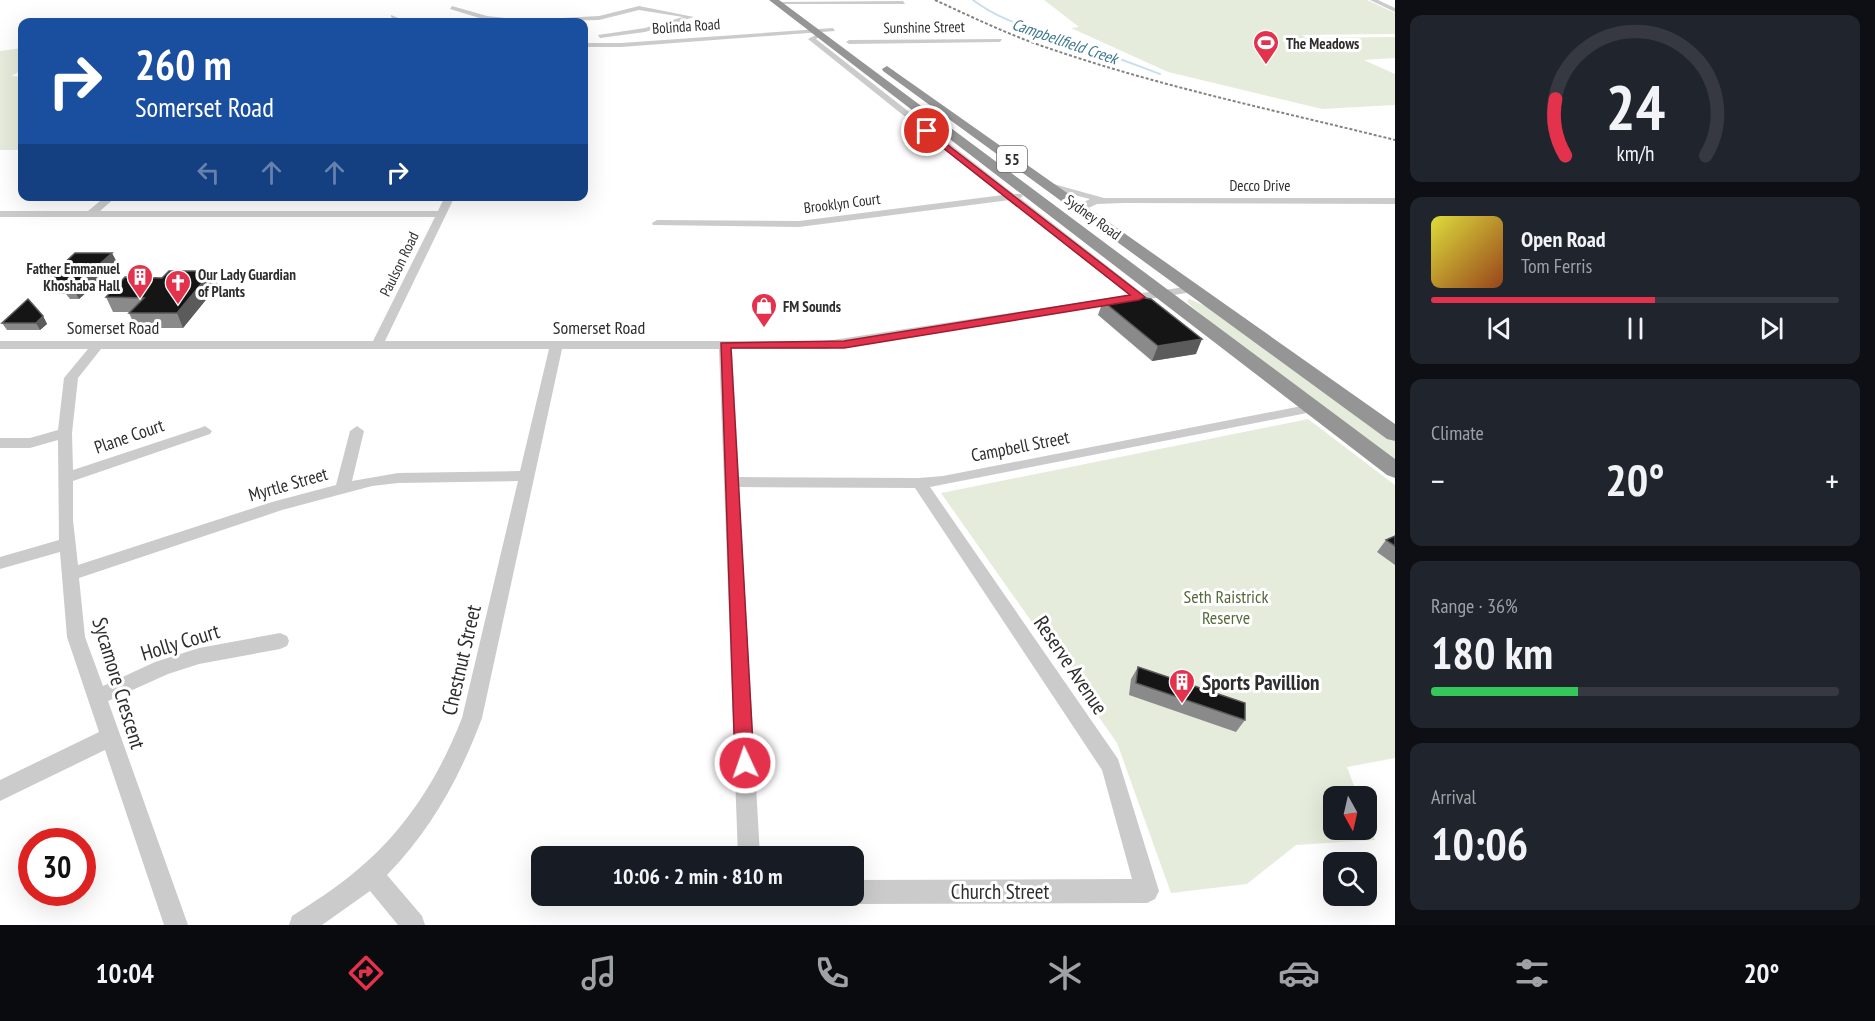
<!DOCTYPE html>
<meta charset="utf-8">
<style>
body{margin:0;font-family:"PT Sans Narrow",sans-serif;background:#20242c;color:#f1f3f6;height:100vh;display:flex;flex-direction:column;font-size:22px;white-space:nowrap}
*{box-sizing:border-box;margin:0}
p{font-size:20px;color:#9ea1a6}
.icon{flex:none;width:33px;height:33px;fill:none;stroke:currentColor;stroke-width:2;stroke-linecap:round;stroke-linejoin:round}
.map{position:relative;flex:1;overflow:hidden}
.panel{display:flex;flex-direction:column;gap:15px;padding:15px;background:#0d0f14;width:480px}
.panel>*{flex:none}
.hud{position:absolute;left:18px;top:18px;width:570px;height:183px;border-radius:12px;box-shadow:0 6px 24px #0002;background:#1a4fa0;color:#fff;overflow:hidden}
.needle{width:39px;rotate:172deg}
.tools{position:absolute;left:1323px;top:786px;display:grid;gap:12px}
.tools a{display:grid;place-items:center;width:54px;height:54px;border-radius:12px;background:#171b24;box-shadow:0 6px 24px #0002;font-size:30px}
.speed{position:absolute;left:18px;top:828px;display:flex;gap:12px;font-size:30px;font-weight:700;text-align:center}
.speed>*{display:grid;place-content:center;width:78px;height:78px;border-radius:50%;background:#171b24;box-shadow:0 6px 24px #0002;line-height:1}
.speed .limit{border:9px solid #d22;background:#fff;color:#111}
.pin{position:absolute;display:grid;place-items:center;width:51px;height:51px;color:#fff;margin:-26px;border:3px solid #fff;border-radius:50%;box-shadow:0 2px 6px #0007}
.me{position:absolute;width:66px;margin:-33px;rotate:357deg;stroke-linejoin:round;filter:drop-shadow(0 0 4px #0008)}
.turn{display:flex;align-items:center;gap:21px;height:126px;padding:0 18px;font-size:27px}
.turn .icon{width:78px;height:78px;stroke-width:2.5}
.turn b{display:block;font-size:42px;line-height:51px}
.lanes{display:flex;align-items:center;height:57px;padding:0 18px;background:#0003;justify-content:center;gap:30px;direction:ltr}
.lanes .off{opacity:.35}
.big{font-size:45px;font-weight:800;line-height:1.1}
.panel .widget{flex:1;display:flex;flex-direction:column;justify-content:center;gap:9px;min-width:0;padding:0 21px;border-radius:12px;background:#20242c}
.panel .dial{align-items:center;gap:0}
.dial svg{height:156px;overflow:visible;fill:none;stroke:#363941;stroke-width:7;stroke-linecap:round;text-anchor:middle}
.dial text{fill:#f1f3f6;stroke:none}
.song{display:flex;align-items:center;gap:18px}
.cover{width:72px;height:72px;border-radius:9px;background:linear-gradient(135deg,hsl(60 70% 55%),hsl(20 70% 35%))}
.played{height:6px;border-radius:3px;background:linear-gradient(90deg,#e4314c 55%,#363941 55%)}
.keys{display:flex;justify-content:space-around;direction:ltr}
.heat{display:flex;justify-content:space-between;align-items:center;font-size:33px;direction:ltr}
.charge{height:9px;border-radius:4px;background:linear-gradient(90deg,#34c759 36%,#363941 0)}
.trip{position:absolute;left:531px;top:846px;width:333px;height:60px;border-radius:12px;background:#171b24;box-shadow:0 6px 24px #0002;font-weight:800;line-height:60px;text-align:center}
.dock{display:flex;height:96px;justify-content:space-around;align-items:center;background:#090b0e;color:#9ea1a6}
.dock .icon{width:42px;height:42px}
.dock .active{color:#e4314c}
.dock b{font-size:27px;color:#f1f3f6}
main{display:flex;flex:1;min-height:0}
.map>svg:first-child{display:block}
</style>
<main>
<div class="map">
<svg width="1395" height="925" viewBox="0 0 1395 925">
<rect width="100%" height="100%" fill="#fff"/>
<path fill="#e6ecdc" d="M1044,0h323l28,13v21l-93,1 4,3 89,-1v21l-31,2 31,14v31l-73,4 -154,-37 -97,-44 8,-1z
M22,48v22l-11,6 11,1v73h-22v-99z
M1189,299l23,10 183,132v21l-153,-114 -52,-43 -3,-4z
M1308,419l87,66v273l-48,9 11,29h-24v34h32l1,-13 8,23 -79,5 -49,39 -76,9 -54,-150 -176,-250z"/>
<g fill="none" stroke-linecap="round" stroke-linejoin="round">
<path stroke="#c8e0eb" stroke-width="2" d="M973,0c25,19 51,26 81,36 35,11 71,25 106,38
M1023,35l10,-1 -1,-3"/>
<path fill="#cbcbcb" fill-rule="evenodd" d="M1370,0h8l17,8v4z
M903,1l2,3h-130l3,-2z
M452,6l35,10 38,4 74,-4 40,-10 55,11 -49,15 -45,6 -2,-3 47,-7 38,-11 -44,-7 -40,10 -87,2 -26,-2 -36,-11z
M391,15l17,7h-7l-10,-5z
M833,28l2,3 -214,16h-37v-4h37z
M818,34l3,2 -5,3 198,155h7l2,2 -3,2 122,95 51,-7 6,3 -6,3 -367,57h-94l7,128 180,1 24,-2 369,-72 7,4 -7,4 -382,75 188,272 41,132 -4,8 -8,4 -293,1 -8,-4 -2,-4h10v-16l278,-1 -30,-109 -187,-282 -176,-1 21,369h-22l-19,-507h-157l-80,369c-22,59 -51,112 -95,157l35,41 3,9h-27l-28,-34 -48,34h-33l3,-9c22,-14 44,-28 64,-45 49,-40 83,-94 106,-153l56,-237 -120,2 -26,3 -90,24 -203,68 6,59 18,49 52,-24 44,-14 81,-15 7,3 2,5 -2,5 -7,3 -81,15 -31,10 -60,27 80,224h-24l-59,-175 -105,51v-21l99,-48 -32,-95 -7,-85 -60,17v-12l59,-17 -1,-100 -28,8h-30v-10h30l28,-8 6,-52 24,-29h-88v-8h373l62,-124h-435v-6h88l18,-15h11l-17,15h338l7,-15h10l-70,145h441l303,-46 -119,-95 -211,27 -146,-2 -1,-2 5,-3 142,1 204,-26 -195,-156zM101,349h448l-29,122 -122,2 -46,8 12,-50 -7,-5 -7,5 -14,54 -64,17 -194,63 -5,-45v-39l137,-47 2,-3 -7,-5 -5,2 -127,42 -1,-37 6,-55z
M1002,39l-2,3 -151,2 -3,-2 3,-2z
M1050,183l54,15h291v6l-271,-1 -27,1 -13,6h-8v-4l14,-7 -43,-11v-4z"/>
<path fill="#959595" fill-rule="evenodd" d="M769,0h10l616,459v19l-8,-3z
M887,66l508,358v17l-8,-2 -504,-368 -1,-2z"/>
<path stroke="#838383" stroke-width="2" stroke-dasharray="3 2" stroke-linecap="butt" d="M935,0c37,17 74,35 113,48 113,39 231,63 347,92"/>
</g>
<path fill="#8a8a8a" d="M118,264l-39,35h-9l-4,-5h-17l-6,-11z
M218,285l-35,43h-47l-7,-15 1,-1h-17l-7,-15z
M1103,301l93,53 -44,7 -54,-46z
M43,316l4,8 -7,6h-33l-5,-7z
M1395,536v29l-18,-13 9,-12z
M1138,667l107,53 -9,12 -107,-37 2,-16z"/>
<path fill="#5b5b5b" d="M112,253l6,11 -39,35 -6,-11z
M212,271l6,14 -35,43 -6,-15z
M43,316l4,8 -7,6 -4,-7z
M1202,339l-6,15 -44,7 6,-15z"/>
<path fill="#151515" stroke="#5b5b5b" stroke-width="1.5" d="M75,253h37l-39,35h-9l-4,-5h-17z
M169,271h43l-35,42h-48l15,-15 -38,-1 19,-20 37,1z
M1135,296l16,3 51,40 -44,7 -55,-45z
M28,299l15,17 -7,7h-34z
M1395,536v10l-9,-6z
M1138,667l107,36v17l-109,-37z"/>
<path fill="#e4314c" stroke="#942031" stroke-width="1.5" d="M927,129l218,168 -6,3 -295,48h-113l23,415 -3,6 -6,2 -7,-2 -3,-6 -14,-420 123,-2 286,-46 -206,-162v-3z"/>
<defs>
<symbol id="stadium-pin" viewBox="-11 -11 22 30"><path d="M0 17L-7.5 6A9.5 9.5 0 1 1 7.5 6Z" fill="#e4314c" stroke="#fff"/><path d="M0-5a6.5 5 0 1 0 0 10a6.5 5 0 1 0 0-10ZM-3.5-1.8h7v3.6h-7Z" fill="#fff"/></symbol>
<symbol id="building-pin" viewBox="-11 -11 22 30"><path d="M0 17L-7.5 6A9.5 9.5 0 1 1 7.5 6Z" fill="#e4314c" stroke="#fff"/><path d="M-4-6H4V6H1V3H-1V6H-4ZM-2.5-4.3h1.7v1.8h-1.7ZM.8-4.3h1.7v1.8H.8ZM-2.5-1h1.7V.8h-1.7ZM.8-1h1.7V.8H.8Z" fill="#fff"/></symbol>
<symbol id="church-pin" viewBox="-11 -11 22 30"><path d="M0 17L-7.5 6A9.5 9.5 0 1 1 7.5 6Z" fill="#e4314c" stroke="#fff"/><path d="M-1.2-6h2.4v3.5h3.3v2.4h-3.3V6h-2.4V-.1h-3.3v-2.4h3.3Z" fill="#fff"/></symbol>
<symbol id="shop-pin" viewBox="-11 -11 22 30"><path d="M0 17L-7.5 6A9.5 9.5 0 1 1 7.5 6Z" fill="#e4314c" stroke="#fff"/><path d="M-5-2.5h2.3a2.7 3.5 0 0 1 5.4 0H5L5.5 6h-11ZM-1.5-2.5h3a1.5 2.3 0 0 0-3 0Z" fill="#fff"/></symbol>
</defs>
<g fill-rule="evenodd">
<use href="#stadium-pin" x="1251" y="28" width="30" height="40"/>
<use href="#building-pin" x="125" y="262" width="30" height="40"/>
<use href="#church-pin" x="163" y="268" width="30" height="40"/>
<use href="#shop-pin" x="749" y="291" width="30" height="40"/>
<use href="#building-pin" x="1167" y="667" width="30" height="40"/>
</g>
<g text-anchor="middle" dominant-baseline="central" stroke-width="6" stroke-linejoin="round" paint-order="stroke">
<g font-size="15" fill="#2e2e2e" stroke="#fff">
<text transform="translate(686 26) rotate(-4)">Bolinda Road</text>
<text transform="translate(924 27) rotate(-1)">Sunshine Street</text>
<text x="1260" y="185">Decco Drive</text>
<text transform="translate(842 203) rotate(-7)">Brooklyn Court</text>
<text transform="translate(1093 217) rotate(36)">Sydney Road</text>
<text transform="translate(399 264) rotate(-64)">Paulson Road</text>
</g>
<g font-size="15" font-weight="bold" fill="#2e2e2e" stroke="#fff" text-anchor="start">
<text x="1286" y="43">The Meadows</text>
<text x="120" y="268" text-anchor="end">Father Emmanuel<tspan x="120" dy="17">Khoshaba Hall</tspan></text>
<text x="198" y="274">Our Lady Guardian<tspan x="198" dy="17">of Plants</tspan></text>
<text x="783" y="306">FM Sounds</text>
</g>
<g font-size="16" font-style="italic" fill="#3d7690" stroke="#fff">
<text transform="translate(1065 41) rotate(19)">Campbellfield Creek</text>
</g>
<rect fill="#fff" stroke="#6d6d6d" stroke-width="1.5" x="997" y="146" width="30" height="26" rx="4.5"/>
<g font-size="16" font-weight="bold" fill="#2e2e2e">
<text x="1012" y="159">55</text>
</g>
<g font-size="18" fill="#2e2e2e" stroke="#fff">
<text x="113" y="327">Somerset Road</text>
<text x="599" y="327">Somerset Road</text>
<text transform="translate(129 436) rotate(-19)">Plane Court</text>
<text transform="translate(1020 446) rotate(-11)">Campbell Street</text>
<text transform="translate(288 484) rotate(-16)">Myrtle Street</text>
</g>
<g font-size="18" fill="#556a3c" stroke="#fff">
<text x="1226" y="596">Seth Raistrick<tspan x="1226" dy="21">Reserve</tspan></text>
</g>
<g font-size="21" fill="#2e2e2e" stroke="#fff">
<text transform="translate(180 642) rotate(-17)">Holly Court</text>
<text transform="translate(461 660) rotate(-77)">Chestnut Street</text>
<text transform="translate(1071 665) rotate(56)">Reserve Avenue</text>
<text transform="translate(119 683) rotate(73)">Sycamore Crescent</text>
<text x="1000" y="891">Church Street</text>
</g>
<g font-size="21" font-weight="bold" fill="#2e2e2e" stroke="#fff" text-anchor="start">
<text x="1202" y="682">Sports Pavillion</text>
</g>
</g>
</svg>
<div class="tools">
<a><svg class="needle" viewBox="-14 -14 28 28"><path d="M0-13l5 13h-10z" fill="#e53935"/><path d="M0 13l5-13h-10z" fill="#9ea1a6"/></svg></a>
<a><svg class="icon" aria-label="search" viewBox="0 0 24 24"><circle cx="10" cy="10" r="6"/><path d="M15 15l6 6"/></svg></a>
</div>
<div class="speed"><div class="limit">30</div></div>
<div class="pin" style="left:927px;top:131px;background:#d93025"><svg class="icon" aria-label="arrive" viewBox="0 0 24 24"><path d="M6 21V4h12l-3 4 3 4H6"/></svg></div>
<svg class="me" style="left:745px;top:763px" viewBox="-20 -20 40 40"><circle r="17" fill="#e4314c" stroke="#fff" stroke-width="3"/><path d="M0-11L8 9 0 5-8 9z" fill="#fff"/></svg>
<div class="trip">10:06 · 2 min · 810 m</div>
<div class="hud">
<div class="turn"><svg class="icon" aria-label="right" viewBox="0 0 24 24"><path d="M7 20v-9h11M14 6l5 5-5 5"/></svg><div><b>260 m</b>Somerset Road</div></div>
<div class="lanes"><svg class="icon off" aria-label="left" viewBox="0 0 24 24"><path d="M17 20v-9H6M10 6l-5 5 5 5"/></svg><svg class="icon off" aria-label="ahead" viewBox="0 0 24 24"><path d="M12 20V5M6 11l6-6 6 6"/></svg><svg class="icon off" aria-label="ahead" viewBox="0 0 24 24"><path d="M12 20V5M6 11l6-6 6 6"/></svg><svg class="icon" aria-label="right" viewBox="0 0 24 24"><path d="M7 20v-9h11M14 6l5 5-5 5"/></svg></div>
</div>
</div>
<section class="panel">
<div class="widget dial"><svg viewBox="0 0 100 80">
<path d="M14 69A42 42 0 1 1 86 69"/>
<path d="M14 69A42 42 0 0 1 9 40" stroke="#e4314c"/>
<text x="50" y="56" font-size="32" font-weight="700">24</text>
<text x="50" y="72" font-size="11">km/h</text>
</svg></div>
<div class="widget">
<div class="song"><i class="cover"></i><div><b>Open Road</b><p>Tom Ferris</p></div></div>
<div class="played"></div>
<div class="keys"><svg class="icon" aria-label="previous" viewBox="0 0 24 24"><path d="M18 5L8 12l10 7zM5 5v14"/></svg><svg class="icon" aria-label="pause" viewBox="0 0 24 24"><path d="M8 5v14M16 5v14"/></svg><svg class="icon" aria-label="next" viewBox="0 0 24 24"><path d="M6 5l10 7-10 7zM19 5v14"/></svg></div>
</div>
<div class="widget"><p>Climate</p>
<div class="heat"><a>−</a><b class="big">20°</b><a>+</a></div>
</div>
<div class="widget"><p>Range · 36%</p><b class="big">180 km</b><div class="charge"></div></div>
<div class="widget"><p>Arrival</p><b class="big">10:06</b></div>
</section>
</main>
<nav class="dock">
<b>10:04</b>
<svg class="icon active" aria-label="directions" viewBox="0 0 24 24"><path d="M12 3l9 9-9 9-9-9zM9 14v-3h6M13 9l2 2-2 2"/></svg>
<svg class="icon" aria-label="music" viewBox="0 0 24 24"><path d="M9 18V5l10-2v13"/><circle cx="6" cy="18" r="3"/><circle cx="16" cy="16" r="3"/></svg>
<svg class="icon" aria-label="phone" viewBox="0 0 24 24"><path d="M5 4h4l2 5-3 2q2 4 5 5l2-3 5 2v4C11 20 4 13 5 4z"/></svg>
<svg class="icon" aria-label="climate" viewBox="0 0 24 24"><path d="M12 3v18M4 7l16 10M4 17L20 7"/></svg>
<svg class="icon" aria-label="car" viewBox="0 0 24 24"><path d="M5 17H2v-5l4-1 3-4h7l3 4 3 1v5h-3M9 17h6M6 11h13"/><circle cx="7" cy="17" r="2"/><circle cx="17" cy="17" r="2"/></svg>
<svg class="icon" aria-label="filters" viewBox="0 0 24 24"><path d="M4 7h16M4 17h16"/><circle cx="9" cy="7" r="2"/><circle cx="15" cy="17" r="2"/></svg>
<b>20°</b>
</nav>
